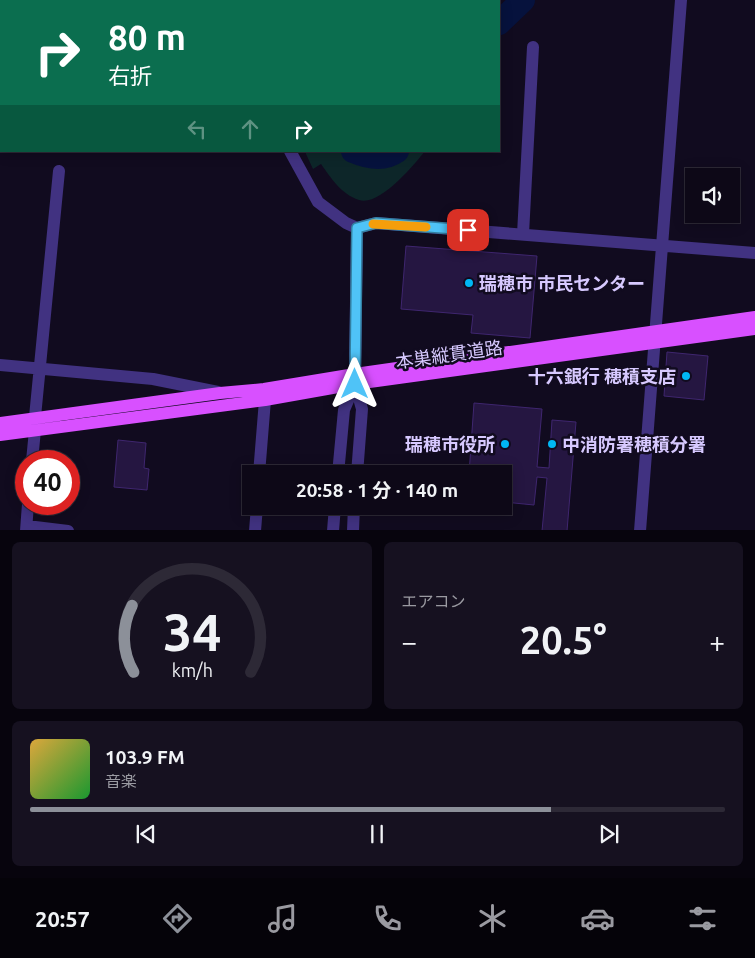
<!DOCTYPE html>
<html lang="ja">
<meta charset="utf-8">
<style>
body{margin:0;font-family:Ubuntu,"Noto Sans JP",sans-serif;background:#161120;color:#f1f3f6;height:100vh;display:flex;flex-direction:column;font-size:19px;white-space:nowrap}
*{box-sizing:border-box;margin:0}
p{font-size:16px;color:#9a9aa1}
.icon{flex:none;width:28px;height:28px;fill:none;stroke:currentColor;stroke-width:2;stroke-linecap:round;stroke-linejoin:round}
.map{position:relative;height:530px;overflow:hidden}
.panel{display:flex;flex-direction:column;gap:12px;padding:12px;background:#07040d;flex:1}
.panel>*{flex:none}
.guide{position:absolute;left:0px;top:0px;width:500px;height:152px;box-shadow:0 2px 12px #0003,0 0 0 1px #2d2936;background:#0b6e4f;color:#fff;overflow:hidden}
.controls{position:absolute;left:685px;top:168px;display:grid;gap:10px}
.controls a{display:grid;place-items:center;width:55px;height:55px;border-radius:0px;background:#0d0817;box-shadow:0 2px 12px #0003,0 0 0 1px #2d2936;font-size:25px}
.speed{position:absolute;left:15px;top:450px;display:flex;gap:10px;font-size:25px;font-weight:700;text-align:center}
.speed>*{display:grid;place-content:center;width:65px;height:65px;border-radius:50%;background:#0d0817;box-shadow:0 2px 12px #0003,0 0 0 1px #2d2936;line-height:1}
.speed .limit{border:8px solid #d22;background:#fff;color:#111}
.pin{position:absolute;display:grid;place-items:center;width:42px;height:42px;color:#fff;margin:-21px;border-radius:10px;box-shadow:0 2px 8px #0006}
.me{position:absolute;width:55px;margin:-28px;rotate:0deg;stroke-linejoin:round;filter:drop-shadow(0 0 4px #0008)}
.turn{display:flex;align-items:center;gap:18px;height:105px;padding:0 25px;font-size:22px}
.turn .icon{width:65px;height:65px;stroke-width:2.5}
.turn b{display:block;font-size:35px;line-height:42px}
.lanes{display:flex;align-items:center;height:48px;padding:0 25px;background:#0003;justify-content:center;gap:25px;direction:ltr}
.lanes .off{opacity:.35}
.big{font-size:38px;font-weight:700;line-height:1.1}
.panel .tile{flex:1;display:flex;flex-direction:column;justify-content:center;gap:8px;min-width:0;padding:0 18px;border-radius:8px;background:#161120}
.panel .dial{align-items:center;gap:0}
.dial svg{height:130px;overflow:visible;fill:none;stroke:#2d2936;stroke-width:7;stroke-linecap:round;text-anchor:middle}
.dial text{fill:#f1f3f6;stroke:none}
.song{display:flex;align-items:center;gap:15px}
.cover{width:60px;height:60px;border-radius:8px;background:linear-gradient(135deg,hsl(40 70% 55%),hsl(130 70% 35%))}
.played{height:5px;border-radius:2px;background:linear-gradient(90deg,#8c9099 75%,#2d2936 75%)}
.keys{display:flex;justify-content:space-around;direction:ltr}
.heat{display:flex;justify-content:space-between;align-items:center;font-size:28px;direction:ltr}
.panel .tiles{flex:1;display:grid;gap:12px;grid-template-columns:1fr 1fr}
.tile:last-child{grid-column:span 2}
.trip{position:absolute;left:242px;top:465px;width:270px;height:50px;border-radius:0px;background:#0d0817;box-shadow:0 2px 12px #0003,0 0 0 1px #2d2936;font-weight:700;line-height:50px;text-align:center}
.dock{display:flex;height:80px;justify-content:space-around;align-items:center;background:#050309;color:#9a9aa1}
.dock .icon{width:35px;height:35px}
.dock .current{color:#8c9099}
.dock b{font-size:22px;color:#f1f3f6}
.map>svg:first-child{display:block}
</style>
<div class="map">
<svg width="755" height="531" viewBox="0 0 755 531">
<rect width="100%" height="100%" fill="#110b1f"/>
<path fill="#0d2629" d="M306,151h119c-11,14 -46,56 -66,49 -18,-6 -28,-22 -38,-36l-8,5 -7,-15z"/>
<g fill="none" stroke-linecap="round" stroke-linejoin="round">
<path stroke="#06123d" stroke-width="24" d="M499,23l24,-23
M0,70l1,1
M353,151c14,6 30,10 44,0"/>
</g>
<path fill="#251641" stroke="#3f266f" d="M406,246l131,10 -7,82 -59,-5 2,-18 -72,-6z
M667,352l41,4 -4,44 -40,-4z
M474,403l68,6 -5,58 12,1 3,-48 24,2 -9,109h-25l5,-53 -10,-1 -3,28 -30,-3v-28h-35z
M118,440l28,3 -2,25 5,1 -2,21 -33,-3z"/>
<g fill="none" stroke-linecap="round" stroke-linejoin="round">
<path stroke="#413281" stroke-width="12" d="M23,0l6,1
M308,0v1
M399,0l1,1
M0,45l1,1
M290,151l28,51 28,21 11,5 19,-5 379,30
M357,228l-2,146v10l7,25 -5,65
M523,234l10,-187
M0,365l153,14 65,13
M34,427l25,-256
M32,461l3,-31
M259,474l6,-74
M338,474l6,-64 11,-26
M27,526l41,5
M26,531l2,-27
M255,531l2,-25
M333,531l2,-25
M353,531l1,-25
M640,531l41,-531"/>
<path stroke="#d850ff" stroke-width="12" d="M0,423l220,-30 44,-4 91,-15 400,-57
M0,435l265,-35 90,-16 400,-55"/>
</g>
<g fill="none" stroke-linecap="round" stroke-linejoin="round">
<defs>
<path id="route" d="M355,384l2,-156 19,-5 92,7"/>
</defs>
<use href="#route" stroke="#337fa1" stroke-width="12"/>
<use href="#route" stroke="#4fc3f7" stroke-width="9"/>
<path stroke="#f59e0b" stroke-width="9" d="M373,224l53,3"/>
</g>
<g fill="#00b7f4" stroke="#110b1f" stroke-width="2">
<circle cx="469" cy="283" r="5"/>
<circle cx="686" cy="376" r="5"/>
<circle cx="505" cy="444" r="5"/>
<circle cx="552" cy="444" r="5"/>
</g>
<g text-anchor="middle" dominant-baseline="central" stroke-width="5" stroke-linejoin="round" paint-order="stroke">
<g font-size="18" font-weight="bold" fill="#d7c9ff" stroke="#110b1f" text-anchor="start">
<text x="479" y="283">瑞穂市 市民センター</text>
<text x="676" y="376" text-anchor="end">十六銀行 穂積支店</text>
<text x="495" y="444" text-anchor="end">瑞穂市役所</text>
<text x="562" y="444">中消防署穂積分署</text>
</g>
<g font-size="18" fill="#d7c9ff" stroke="#110b1f">
<text transform="translate(449 354) rotate(-8)">本巣縦貫道路</text>
</g>
</g>
</svg>
<div class="controls">
<a><svg class="icon" aria-label="sound" viewBox="0 0 24 24"><path d="M4 9h4l5-4v14l-5-4H4zM17 9q2 3 0 6"/></svg></a>
</div>
<div class="speed"><div class="limit">40</div></div>
<div class="pin" style="left:468px;top:230px;background:#d93025"><svg class="icon" aria-label="arrive" viewBox="0 0 24 24"><path d="M6 21V4h12l-3 4 3 4H6"/></svg></div>
<svg class="me" style="left:355px;top:384px" viewBox="-20 -20 40 40"><path d="M0-17L14 15 0 8-14 15z" fill="#4fc3f7" stroke="#fff" stroke-width="4"/></svg>
<div class="trip">20:58 · 1 分 · 140 m</div>
<div class="guide">
<div class="turn"><svg class="icon" aria-label="right" viewBox="0 0 24 24"><path d="M7 20v-9h11M14 6l5 5-5 5"/></svg><div><b>80 m</b>右折</div></div>
<div class="lanes"><svg class="icon off" aria-label="left" viewBox="0 0 24 24"><path d="M17 20v-9H6M10 6l-5 5 5 5"/></svg><svg class="icon off" aria-label="ahead" viewBox="0 0 24 24"><path d="M12 20V5M6 11l6-6 6 6"/></svg><svg class="icon" aria-label="right" viewBox="0 0 24 24"><path d="M7 20v-9h11M14 6l5 5-5 5"/></svg></div>
</div>
</div>
<section class="panel">
<div class="tiles">
<div class="tile dial"><svg viewBox="0 0 100 80">
<path d="M14 69A42 42 0 1 1 86 69"/>
<path d="M14 69A42 42 0 0 1 13 28" stroke="#8c9099"/>
<text x="50" y="56" font-size="32" font-weight="700">34</text>
<text x="50" y="72" font-size="11">km/h</text>
</svg></div>
<div class="tile"><p>エアコン</p>
<div class="heat"><a>−</a><b class="big">20.5°</b><a>+</a></div>
</div>
<div class="tile">
<div class="song"><i class="cover"></i><div><b>103.9 FM</b><p>音楽</p></div></div>
<div class="played"></div>
<div class="keys"><svg class="icon" aria-label="previous" viewBox="0 0 24 24"><path d="M18 5L8 12l10 7zM5 5v14"/></svg><svg class="icon" aria-label="pause" viewBox="0 0 24 24"><path d="M8 5v14M16 5v14"/></svg><svg class="icon" aria-label="next" viewBox="0 0 24 24"><path d="M6 5l10 7-10 7zM19 5v14"/></svg></div>
</div>
</div>
</section>
<nav class="dock">
<b>20:57</b>
<svg class="icon current" aria-label="directions" viewBox="0 0 24 24"><path d="M12 3l9 9-9 9-9-9zM9 14v-3h6M13 9l2 2-2 2"/></svg>
<svg class="icon" aria-label="music" viewBox="0 0 24 24"><path d="M9 18V5l10-2v13"/><circle cx="6" cy="18" r="3"/><circle cx="16" cy="16" r="3"/></svg>
<svg class="icon" aria-label="phone" viewBox="0 0 24 24"><path d="M5 4h4l2 5-3 2q2 4 5 5l2-3 5 2v4C11 20 4 13 5 4z"/></svg>
<svg class="icon" aria-label="climate" viewBox="0 0 24 24"><path d="M12 3v18M4 7l16 10M4 17L20 7"/></svg>
<svg class="icon" aria-label="car" viewBox="0 0 24 24"><path d="M5 17H2v-5l4-1 3-4h7l3 4 3 1v5h-3M9 17h6M6 11h13"/><circle cx="7" cy="17" r="2"/><circle cx="17" cy="17" r="2"/></svg>
<svg class="icon" aria-label="filters" viewBox="0 0 24 24"><path d="M4 7h16M4 17h16"/><circle cx="9" cy="7" r="2"/><circle cx="15" cy="17" r="2"/></svg>
</nav>
